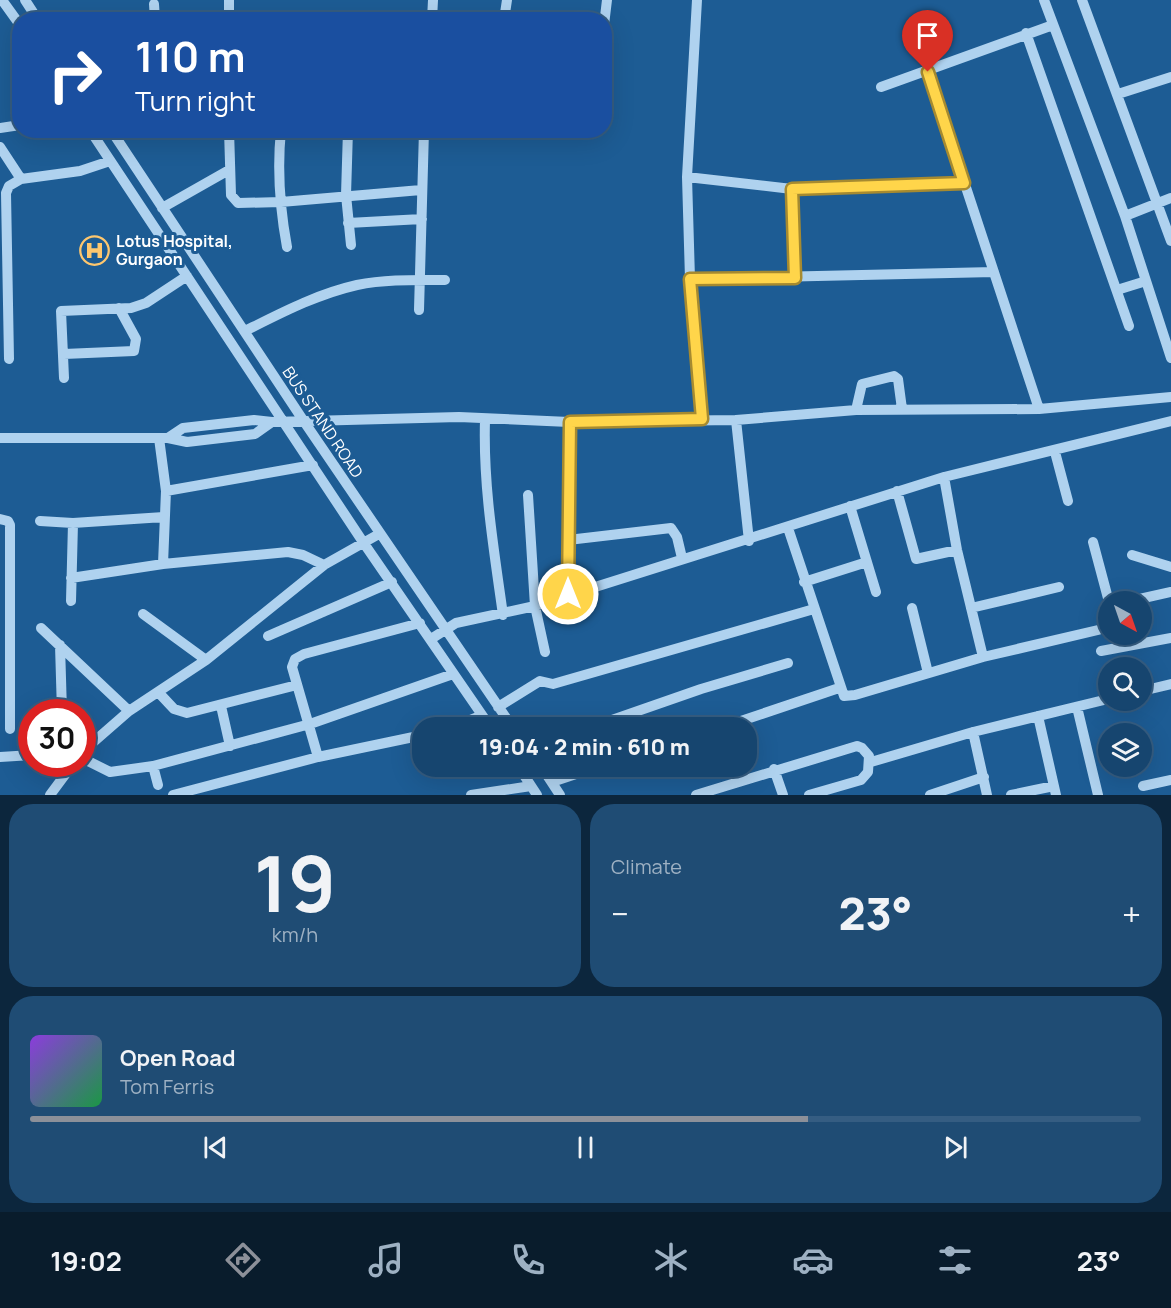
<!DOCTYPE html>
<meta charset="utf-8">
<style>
body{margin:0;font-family:Manrope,sans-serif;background:#1f4c74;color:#f1f3f6;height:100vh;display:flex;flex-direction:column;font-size:22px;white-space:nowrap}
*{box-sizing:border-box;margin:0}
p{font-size:20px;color:#9eb1c3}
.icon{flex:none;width:33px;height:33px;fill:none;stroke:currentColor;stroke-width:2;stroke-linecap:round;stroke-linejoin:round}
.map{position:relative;height:795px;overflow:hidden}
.sheet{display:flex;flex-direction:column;gap:9px;padding:9px;background:#0c263d;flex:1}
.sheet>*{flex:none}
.banner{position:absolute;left:12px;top:12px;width:600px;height:126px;border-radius:24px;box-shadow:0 6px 24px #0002,0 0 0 2px #355d82;background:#1a4fa0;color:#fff;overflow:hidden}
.needle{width:39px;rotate:140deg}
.buttons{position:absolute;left:1098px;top:591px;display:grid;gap:12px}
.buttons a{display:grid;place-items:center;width:54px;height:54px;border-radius:50%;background:#16456f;box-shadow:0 6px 24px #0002,0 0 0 2px #355d82;font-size:30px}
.speed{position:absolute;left:18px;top:699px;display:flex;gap:12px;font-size:30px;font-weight:700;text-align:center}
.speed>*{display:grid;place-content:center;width:78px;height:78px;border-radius:50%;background:#16456f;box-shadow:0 6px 24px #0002,0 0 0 2px #355d82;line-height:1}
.speed .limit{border:9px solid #d22;background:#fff;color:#111}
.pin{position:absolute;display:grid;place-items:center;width:51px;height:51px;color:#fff;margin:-62px -26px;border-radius:50% 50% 50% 0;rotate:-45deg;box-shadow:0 0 6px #0007}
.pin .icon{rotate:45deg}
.me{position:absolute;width:66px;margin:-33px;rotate:0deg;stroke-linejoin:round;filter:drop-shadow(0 0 4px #0008)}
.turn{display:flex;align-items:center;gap:21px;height:126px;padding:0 24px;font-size:27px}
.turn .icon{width:78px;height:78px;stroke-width:2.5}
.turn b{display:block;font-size:42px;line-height:51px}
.big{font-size:45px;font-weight:800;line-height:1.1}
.sheet .tile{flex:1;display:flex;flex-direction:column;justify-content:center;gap:9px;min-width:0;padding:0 21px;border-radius:24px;background:#1f4c74}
.sheet .dial{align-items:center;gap:0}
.dial b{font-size:78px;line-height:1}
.song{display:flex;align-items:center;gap:18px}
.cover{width:72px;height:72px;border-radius:9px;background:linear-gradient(135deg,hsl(270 70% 55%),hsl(140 70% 35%))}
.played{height:6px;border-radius:3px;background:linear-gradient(90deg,#8c9099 70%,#355d82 70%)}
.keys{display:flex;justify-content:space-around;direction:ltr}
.heat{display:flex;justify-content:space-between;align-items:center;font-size:33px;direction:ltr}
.sheet .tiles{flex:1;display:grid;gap:9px;grid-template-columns:1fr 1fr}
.tile:last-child{grid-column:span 2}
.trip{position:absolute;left:412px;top:717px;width:345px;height:60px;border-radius:24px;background:#16456f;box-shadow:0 6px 24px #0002,0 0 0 2px #355d82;font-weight:800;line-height:60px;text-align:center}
.menu{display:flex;height:96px;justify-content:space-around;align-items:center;background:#091c2c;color:#9eb1c3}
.menu .icon{width:42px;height:42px}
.menu .selected{color:#8c9099}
.menu b{font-size:27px;color:#f1f3f6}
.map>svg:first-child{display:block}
</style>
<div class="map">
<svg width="1171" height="795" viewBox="0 0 1171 795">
<rect width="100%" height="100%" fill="#1d5c94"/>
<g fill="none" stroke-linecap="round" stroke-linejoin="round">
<path stroke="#afd2ef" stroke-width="10" d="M2,0l18,25
M25,0l13,20
M229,0v20
M697,0l-10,177 3,102 12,140
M1044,0l81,216 46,142
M1082,0l89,241
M154,4l1,16
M432,20l1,-20
M504,20l3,-20
M604,25l3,-25
M1026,33l103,293
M928,72l111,337
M881,87l172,-62
M1118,94l53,-17
M0,128l20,-3
M90,130l273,412 128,186
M111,130l192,290 210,308
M229,130l2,65 7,8 43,-1 140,-12
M281,130c-4,39 -1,79 6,117
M348,130l-2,65 5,50
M0,147l21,32
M687,177l105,12 172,-6
M792,189l3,89
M162,208l67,-38
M1125,216l46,-18
M348,223l74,-4
M690,279l304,-7
M1117,290l29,-9
M419,310l5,-180
M245,331c36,-18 72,-37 112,-46 29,-6 59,-5 88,-5
M64,354l70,-3 2,-12 -17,-31
M9,359l-3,-166 3,-7 12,-7 59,-8 30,-10
M64,378l-3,-67 70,-3 15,-5 41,-27
M856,410l6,-26 32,-8 4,3 4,30
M485,420c-2,66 9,130 18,195
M736,420l13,121
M0,438h168l19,4 68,-8 17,-12
M159,438l7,53 -3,73
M168,438l15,-10 71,-8 18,2 187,-5 110,5 167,-2 120,-10 183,-1 132,-12
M1055,452l13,49
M944,477l13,73 26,107
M166,491l147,-26
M897,491l19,68 41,-9
M528,495l7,111 10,46
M850,506l26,86
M0,519l8,2 2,4v204
M40,521l33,2 91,-6
M788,528l56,168 11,-1 128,-38 115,-27
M568,540l103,-12 6,9 5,21
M1093,542l16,60
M1132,555l39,12
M71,578l92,-14 125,-12 15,3 21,10
M804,582l63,-20
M569,594v-172
M71,601l2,-78
M1126,602l45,-10
M912,608l16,65
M971,608l88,-21
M143,614l63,46
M41,628l88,83
M268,636l124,-54
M431,639l25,-16 79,-17 409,-129 227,-56
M60,645l2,67
M1101,651l70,-13
M1142,691l29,-7
M159,693l15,16 13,4 110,-28
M221,706l9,40
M498,707l42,-26 13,3 261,-75
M1077,707l21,88
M1038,716l18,79
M451,728l31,-13
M589,728l112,-39 87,-26
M720,728l119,-40
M973,732l14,63
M82,752l47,-41 77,-51 118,-95 55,-31
M0,757l32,-2
M318,757l-26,-90 3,-8 9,-5 116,-31
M82,758l28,14 43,-6 157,-42 143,-50
M871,762l102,-30 135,-33
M153,766l5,19
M518,766l19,29
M541,766l19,29
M774,769l9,26
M552,782l48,-16
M1143,786l28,-6
M50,795l23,-31
M173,795l145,-38 105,-22
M471,795l60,-9
M696,795l161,-49 5,2 7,8 -1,16 -7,8 -52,15
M930,795l54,-18
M1011,795l43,-9"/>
</g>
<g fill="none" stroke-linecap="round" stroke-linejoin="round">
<defs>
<path id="route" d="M568,594l2,-172 132,-3 -12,-140 105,-1 -3,-89 172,-6 -36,-111"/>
</defs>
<use href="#route" stroke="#a68a30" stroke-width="15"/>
<use href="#route" stroke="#ffd54a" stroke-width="10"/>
</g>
<defs>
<symbol id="hospital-ring" viewBox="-11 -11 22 22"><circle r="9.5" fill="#1d5c94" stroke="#fec76e" stroke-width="1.5"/><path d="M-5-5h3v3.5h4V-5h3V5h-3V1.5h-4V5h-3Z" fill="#fec76e"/></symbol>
</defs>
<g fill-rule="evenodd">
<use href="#hospital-ring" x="78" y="234" width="33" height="33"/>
</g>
<g text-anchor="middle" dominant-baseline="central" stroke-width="6" stroke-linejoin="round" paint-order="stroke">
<g font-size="16" font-weight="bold" fill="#fff" stroke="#1d5c94" text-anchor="start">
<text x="116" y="241">Lotus Hospital,<tspan x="116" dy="18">Gurgaon</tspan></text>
</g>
<g font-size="16" fill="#fff" stroke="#1d5c94">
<text transform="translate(323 422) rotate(56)">BUS STAND ROAD</text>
</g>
</g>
</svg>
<div class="buttons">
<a><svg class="needle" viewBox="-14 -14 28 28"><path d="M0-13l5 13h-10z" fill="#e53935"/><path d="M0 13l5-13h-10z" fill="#9eb1c3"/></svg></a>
<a><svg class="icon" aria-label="search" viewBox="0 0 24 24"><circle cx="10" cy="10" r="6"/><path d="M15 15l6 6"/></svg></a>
<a><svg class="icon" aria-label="layers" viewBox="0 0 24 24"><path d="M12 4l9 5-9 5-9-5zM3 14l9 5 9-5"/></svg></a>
</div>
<div class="speed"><div class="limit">30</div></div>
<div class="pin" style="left:928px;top:72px;background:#d93025"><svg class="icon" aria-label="arrive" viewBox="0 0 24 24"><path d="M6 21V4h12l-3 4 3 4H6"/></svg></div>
<svg class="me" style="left:568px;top:594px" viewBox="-20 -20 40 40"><circle r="17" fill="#ffd54a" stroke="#fff" stroke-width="3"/><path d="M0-11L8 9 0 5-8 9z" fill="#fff"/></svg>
<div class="trip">19:04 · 2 min · 610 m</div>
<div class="banner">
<div class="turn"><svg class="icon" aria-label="right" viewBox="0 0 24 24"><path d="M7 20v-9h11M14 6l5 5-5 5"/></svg><div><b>110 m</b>Turn right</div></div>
</div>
</div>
<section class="sheet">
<div class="tiles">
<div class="tile dial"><b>19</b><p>km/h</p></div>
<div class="tile"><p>Climate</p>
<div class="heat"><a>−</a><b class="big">23°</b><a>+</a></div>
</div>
<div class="tile">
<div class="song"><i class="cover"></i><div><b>Open Road</b><p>Tom Ferris</p></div></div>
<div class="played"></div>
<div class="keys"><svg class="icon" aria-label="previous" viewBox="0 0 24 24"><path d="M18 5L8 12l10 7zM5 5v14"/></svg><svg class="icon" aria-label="pause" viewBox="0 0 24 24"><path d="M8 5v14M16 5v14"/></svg><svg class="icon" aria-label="next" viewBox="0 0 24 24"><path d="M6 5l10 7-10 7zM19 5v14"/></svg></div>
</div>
</div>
</section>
<nav class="menu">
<b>19:02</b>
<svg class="icon selected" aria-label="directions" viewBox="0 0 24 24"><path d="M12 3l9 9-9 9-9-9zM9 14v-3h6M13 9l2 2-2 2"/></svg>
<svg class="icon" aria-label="music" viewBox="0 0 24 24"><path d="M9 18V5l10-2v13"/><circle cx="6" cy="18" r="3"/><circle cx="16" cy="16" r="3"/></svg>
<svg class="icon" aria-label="phone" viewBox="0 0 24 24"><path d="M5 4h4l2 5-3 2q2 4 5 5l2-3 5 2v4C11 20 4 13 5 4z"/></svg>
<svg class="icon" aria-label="climate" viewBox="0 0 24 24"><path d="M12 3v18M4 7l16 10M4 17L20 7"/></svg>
<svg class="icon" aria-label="car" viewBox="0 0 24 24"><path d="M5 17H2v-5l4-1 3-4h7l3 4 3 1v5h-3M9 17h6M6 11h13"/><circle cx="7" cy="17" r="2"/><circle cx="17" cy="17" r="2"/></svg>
<svg class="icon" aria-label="filters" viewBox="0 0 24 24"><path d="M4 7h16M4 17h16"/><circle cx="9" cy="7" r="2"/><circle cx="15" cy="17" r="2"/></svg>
<b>23°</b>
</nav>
